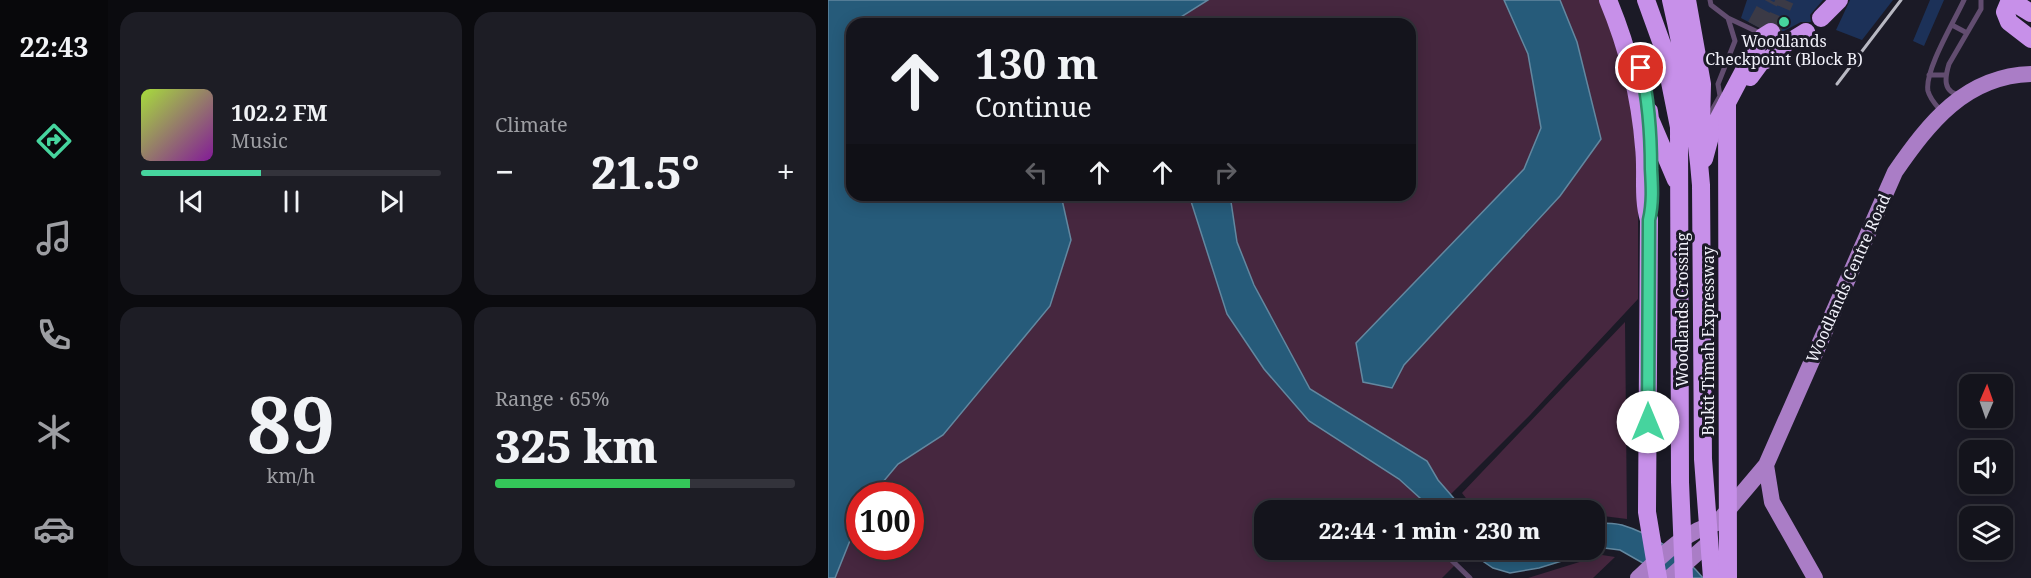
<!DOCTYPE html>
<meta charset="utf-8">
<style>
body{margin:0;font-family:"Noto Serif",serif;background:#1d1d25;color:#f1f3f6;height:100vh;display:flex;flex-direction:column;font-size:22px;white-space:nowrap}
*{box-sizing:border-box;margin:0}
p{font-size:20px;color:#9d9ea3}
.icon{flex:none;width:33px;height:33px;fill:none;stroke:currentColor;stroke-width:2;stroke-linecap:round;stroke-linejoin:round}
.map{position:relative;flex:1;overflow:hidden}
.side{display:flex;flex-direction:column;gap:12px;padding:12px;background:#0b0b0f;width:720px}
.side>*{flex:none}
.banner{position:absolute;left:18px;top:18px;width:570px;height:183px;border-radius:18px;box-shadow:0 3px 15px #0003,0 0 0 2px #33333b;background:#14141c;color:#f1f3f6;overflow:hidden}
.needle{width:39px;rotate:2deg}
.controls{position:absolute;left:1131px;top:374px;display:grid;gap:12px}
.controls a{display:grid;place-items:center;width:54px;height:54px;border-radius:12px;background:#14141c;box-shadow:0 3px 15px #0003,0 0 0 2px #33333b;font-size:30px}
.speed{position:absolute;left:18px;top:482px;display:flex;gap:12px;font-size:30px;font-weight:700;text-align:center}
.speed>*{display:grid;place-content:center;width:78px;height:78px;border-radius:50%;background:#14141c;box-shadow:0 3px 15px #0003,0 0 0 2px #33333b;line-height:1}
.speed .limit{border:9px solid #d22;background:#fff;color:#111}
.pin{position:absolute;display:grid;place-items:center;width:51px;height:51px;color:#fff;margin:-26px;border:3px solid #fff;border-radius:50%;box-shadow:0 2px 6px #0007}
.me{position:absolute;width:66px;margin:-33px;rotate:0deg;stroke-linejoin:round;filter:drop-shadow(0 0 4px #0008)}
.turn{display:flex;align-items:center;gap:21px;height:126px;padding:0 30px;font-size:27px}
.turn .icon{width:78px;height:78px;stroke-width:2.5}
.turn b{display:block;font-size:42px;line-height:51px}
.lanes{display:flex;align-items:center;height:57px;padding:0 30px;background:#0003;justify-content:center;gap:30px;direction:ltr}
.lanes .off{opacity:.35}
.big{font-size:45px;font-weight:800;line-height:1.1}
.side .tile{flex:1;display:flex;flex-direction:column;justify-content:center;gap:9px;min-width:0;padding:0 21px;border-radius:18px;background:#1d1d25}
.side .dial{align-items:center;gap:0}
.dial b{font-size:78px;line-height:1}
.song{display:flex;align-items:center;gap:18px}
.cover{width:72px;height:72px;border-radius:9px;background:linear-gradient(135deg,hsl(80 70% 55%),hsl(290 70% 35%))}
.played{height:6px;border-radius:3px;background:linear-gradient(90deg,#46d49e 40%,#33333b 40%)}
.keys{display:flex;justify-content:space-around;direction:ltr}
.heat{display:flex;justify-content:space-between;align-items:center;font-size:33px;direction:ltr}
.charge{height:9px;border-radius:4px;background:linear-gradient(90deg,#34c759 65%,#33333b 0)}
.side .tiles{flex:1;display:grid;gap:12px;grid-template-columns:repeat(2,1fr)}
.trip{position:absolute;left:426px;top:500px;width:351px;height:60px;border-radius:18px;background:#14141c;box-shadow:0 3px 15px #0003,0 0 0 2px #33333b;font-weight:800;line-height:60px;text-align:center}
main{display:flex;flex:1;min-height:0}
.dock{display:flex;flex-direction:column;width:108px;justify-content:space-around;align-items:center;background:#08080b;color:#9d9ea3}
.dock .icon{width:42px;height:42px}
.dock .on{color:#46d49e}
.dock b{font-size:27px;color:#f1f3f6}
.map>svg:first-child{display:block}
</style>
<main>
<nav class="dock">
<b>22:43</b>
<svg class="icon on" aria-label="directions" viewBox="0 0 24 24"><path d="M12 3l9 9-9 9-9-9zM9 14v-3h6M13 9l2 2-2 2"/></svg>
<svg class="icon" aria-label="music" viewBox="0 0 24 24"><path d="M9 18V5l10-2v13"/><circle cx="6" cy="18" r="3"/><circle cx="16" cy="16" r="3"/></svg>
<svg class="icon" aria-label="phone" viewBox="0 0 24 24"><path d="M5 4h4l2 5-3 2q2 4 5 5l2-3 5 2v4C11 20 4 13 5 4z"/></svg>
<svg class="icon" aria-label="climate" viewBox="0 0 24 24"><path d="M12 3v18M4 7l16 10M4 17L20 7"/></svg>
<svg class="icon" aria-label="car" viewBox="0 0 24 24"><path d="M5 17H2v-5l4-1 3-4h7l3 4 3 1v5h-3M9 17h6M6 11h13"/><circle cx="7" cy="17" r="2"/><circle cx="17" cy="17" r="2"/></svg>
</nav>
<section class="side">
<div class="tiles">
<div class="tile">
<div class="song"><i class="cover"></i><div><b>102.2 FM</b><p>Music</p></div></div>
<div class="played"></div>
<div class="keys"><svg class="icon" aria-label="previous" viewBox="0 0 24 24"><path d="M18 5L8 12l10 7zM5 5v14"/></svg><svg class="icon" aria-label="pause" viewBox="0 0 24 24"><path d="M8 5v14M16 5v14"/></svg><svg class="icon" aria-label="next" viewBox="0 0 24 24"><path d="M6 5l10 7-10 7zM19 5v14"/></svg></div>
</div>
<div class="tile"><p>Climate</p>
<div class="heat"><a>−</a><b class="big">21.5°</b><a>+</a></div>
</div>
<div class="tile dial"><b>89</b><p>km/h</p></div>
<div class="tile"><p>Range · 65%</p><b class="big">325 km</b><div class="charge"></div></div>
</div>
</section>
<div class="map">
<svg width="1203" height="578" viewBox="0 0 1203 578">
<rect width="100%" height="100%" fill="#1b1a26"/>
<path fill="#46273f" d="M380,0h296l3,4 21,50 13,74 -17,41 -168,174 35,45 13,-23 156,-169 2,-191 -2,-5h45l24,83 9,85v131l-108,116 -80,80 -12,-15 -11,-19 -117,-72 -56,-104 -17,-43 -7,-44v-3h180v-171h-237l3,-4z
M233,195h128l38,119 37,55 45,52 90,58 22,20 7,11h-164v39h193l6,8 -21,21h-607l24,-60 1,28h50v-51h-38l26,-31 45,-29 128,-195z
M797,322l2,197 -32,-4 -1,-5h-119l-13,-17z
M774,555l13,2 -22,21h-65z"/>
<path fill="#265b7a" stroke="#6388a0" stroke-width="1.5" d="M0,0h380l-32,20 -3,4h-321v171h209l10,45 -21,66 -107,129 -45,29 -26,31h-12l-1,23 -24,60h-7z
M676,0h56l17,42 24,97 -41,57 -156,169 -12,23 -29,-6 -7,-39 168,-174 17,-41 -13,-74z
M361,195h41l7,47 17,43 56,104 117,72 11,19 26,30h-36l-7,-11 -22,-20 -90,-58 -45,-52 -37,-55z
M770,523c8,0 16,0 24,2 27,8 63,30 81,53h-34l-49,-28 -16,-2 -65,20 -29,5 -17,-5 -28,-19h39c12,9 28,2 42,0 15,-2 33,0 48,0l1,-25z"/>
<path fill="#1c3158" d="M919,0h76l-13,15 1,7h-10l-19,10 -2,-6 -4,-4 -6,-1 -12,6 -17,-9z
M1022,0h43l-31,40 -26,-10z
M1102,0h14l-20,46 -11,-5z"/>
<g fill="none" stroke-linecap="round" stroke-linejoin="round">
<path stroke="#3b3a46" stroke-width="18" stroke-dasharray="18 9" stroke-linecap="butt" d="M928,26l14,-26
M943,32l14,-32"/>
<path stroke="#624d70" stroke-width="5" d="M900,18l34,16
M1124,25l15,8
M1101,75h17
M1133,95c-19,-2 -16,-18 -12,-31l32,-55v-9
M1113,111c-5,-6 -11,-12 -13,-20 -4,-20 27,-71 36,-91
M880,117l12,-21 -2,-12 17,-43 -7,-23 -17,-13 -1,-5
M612,549l30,29"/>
<path stroke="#aa7dc6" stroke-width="16" d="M938,465l6,37 43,76
M810,578c24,-22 47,-47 79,-55l49,-58 129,-293c34,-49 70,-96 136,-98
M841,578l41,-36"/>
<path stroke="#c790e9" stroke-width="18" d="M780,0c20,48 32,95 36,147 3,24 -2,50 5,73
M818,0l17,47 16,80 1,355 4,96
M843,0c14,61 25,123 30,185l2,274 9,119
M859,0l15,84 -1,39
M1182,0l-5,12 4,10 22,17
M1182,0l21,13
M993,18l18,-18
M965,40l13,-8
M922,77l11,-15 12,-5 4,-7 12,-9
M821,111l1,8 26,61
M876,159l7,-26 47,-89 5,-7 8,-5"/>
<path stroke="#b8b8c2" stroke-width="3" d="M1009,84l64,-84"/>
<path stroke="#c790e9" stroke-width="18" d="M899,103l1,475
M821,220l-2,292 11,66"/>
</g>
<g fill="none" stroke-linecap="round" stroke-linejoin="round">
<defs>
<path id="route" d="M813,68c8,34 10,66 10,101 1,17 2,34 -2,51l-1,202"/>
</defs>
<use href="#route" stroke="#2e8a67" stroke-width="15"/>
<use href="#route" stroke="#46d49e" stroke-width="10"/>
</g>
<circle fill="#46d49e" stroke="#1b1a26" stroke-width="2" cx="956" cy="22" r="6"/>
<g text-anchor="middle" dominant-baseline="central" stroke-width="6" stroke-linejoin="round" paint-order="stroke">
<g font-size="16" fill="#f1f1fa" stroke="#1b1a26">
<text x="956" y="41">Woodlands<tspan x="956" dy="18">Checkpoint (Block B)</tspan></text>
</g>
<g font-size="16" fill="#f1f1fa" stroke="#1b1a26">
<text transform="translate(1020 278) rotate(-66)">Woodlands Centre Road</text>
<text transform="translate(854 310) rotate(-90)">Woodlands Crossing</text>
<text transform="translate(880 341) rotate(-90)">Bukit Timah Expressway</text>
</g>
</g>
</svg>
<div class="controls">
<a><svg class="needle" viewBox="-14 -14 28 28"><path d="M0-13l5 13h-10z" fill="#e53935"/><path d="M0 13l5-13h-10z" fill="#9d9ea3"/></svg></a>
<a><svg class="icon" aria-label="sound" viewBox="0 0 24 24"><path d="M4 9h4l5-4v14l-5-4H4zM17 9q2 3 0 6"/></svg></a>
<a><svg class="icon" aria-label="layers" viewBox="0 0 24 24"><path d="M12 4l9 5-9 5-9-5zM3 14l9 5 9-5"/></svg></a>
</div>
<div class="speed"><div class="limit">100</div></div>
<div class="pin" style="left:813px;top:68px;background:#d93025"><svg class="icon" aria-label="arrive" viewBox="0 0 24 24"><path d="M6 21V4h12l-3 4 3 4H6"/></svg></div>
<svg class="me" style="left:820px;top:422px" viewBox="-20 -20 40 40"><circle r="19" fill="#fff"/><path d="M0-13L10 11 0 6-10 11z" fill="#46d49e"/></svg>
<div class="trip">22:44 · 1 min · 230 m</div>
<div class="banner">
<div class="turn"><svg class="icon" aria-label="ahead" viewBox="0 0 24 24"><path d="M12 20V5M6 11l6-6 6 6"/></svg><div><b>130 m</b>Continue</div></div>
<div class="lanes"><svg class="icon off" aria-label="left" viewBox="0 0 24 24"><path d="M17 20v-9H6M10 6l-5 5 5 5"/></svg><svg class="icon" aria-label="ahead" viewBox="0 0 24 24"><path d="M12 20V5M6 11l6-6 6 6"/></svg><svg class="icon" aria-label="ahead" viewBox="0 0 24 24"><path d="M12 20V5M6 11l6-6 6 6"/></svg><svg class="icon off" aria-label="right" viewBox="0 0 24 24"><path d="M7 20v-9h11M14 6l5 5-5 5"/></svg></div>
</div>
</div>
</main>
